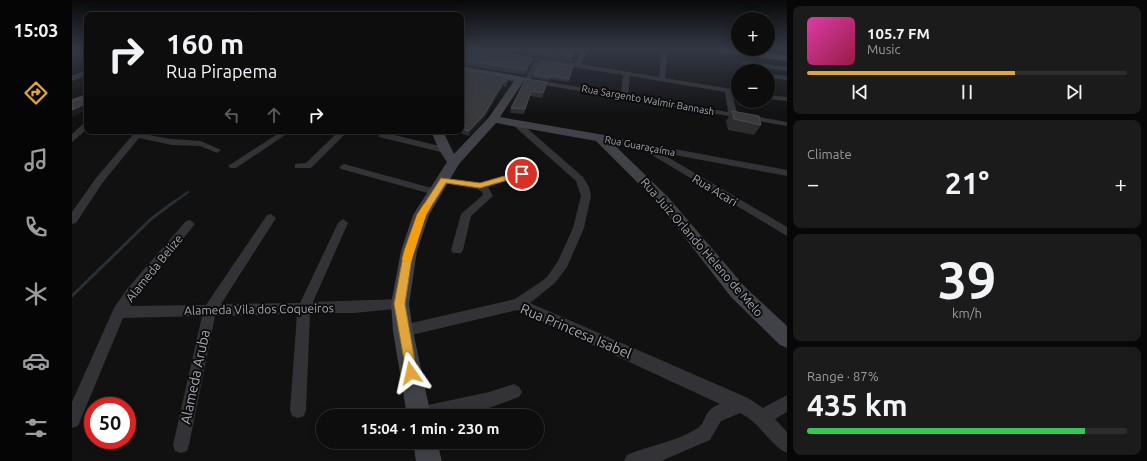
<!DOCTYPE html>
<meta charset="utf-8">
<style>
body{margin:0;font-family:Ubuntu,sans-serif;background:#1b1b1c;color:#f1f3f6;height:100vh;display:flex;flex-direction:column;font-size:15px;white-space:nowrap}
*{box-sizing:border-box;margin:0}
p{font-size:13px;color:#9a9c9e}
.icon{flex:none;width:22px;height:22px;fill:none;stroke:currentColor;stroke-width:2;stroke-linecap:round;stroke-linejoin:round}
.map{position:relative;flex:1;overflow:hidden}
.drawer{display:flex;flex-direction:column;gap:6px;padding:6px;background:#070708;width:360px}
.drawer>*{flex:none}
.banner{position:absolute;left:12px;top:12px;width:380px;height:122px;border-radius:8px;box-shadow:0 2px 10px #0003,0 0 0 1px #2d2d2e;background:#0d0d0e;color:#f1f3f6;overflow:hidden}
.fabs{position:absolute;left:659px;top:12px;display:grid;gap:8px}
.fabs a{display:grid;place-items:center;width:44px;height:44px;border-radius:50%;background:#0d0d0e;box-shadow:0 2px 10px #0003,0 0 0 1px #2d2d2e;font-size:20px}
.speed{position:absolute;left:12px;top:397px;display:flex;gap:8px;font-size:20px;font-weight:700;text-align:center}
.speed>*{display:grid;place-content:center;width:52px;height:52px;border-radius:50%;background:#0d0d0e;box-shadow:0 2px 10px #0003,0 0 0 1px #2d2d2e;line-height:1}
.speed .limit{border:6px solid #d22;background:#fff;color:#111}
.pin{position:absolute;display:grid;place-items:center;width:34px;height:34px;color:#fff;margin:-17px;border:2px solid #fff;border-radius:50%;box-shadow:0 1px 4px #0007}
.me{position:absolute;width:44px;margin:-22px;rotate:349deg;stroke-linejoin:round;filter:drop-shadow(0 0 3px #0008)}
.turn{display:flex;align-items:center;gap:14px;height:84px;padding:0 16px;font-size:18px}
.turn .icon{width:52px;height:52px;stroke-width:2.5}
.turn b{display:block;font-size:28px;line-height:34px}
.lanes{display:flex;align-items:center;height:38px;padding:0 16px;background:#0003;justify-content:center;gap:20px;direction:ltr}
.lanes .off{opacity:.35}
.big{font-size:30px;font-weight:700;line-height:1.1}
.drawer .tile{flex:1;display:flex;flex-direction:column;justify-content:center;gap:6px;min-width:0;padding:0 14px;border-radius:8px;background:#1b1b1c}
.drawer .dial{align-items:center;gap:0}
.dial b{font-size:52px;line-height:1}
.song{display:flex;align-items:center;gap:12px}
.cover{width:48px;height:48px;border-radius:6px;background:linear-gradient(135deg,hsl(320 70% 55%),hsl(340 70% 35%))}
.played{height:4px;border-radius:2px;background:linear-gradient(90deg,#e0a53c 65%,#2d2d2e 65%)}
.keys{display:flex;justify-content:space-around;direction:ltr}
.heat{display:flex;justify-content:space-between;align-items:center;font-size:22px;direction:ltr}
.charge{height:6px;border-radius:3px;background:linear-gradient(90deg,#34c759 87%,#2d2d2e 0)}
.trip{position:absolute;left:244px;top:409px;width:228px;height:40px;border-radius:20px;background:#0d0d0e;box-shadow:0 2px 10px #0003,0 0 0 1px #2d2d2e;font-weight:700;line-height:40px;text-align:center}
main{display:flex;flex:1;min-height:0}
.menu{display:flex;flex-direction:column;width:72px;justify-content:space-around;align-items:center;background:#050506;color:#9a9c9e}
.menu .icon{width:28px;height:28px}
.menu .current{color:#e0a53c}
.menu b{font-size:18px;color:#f1f3f6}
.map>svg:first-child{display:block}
</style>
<main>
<nav class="menu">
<b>15:03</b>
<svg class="icon current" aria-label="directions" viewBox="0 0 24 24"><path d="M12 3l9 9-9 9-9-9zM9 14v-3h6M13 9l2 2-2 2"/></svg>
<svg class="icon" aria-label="music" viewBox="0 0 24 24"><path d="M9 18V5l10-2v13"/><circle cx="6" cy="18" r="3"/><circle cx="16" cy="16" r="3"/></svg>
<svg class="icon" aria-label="phone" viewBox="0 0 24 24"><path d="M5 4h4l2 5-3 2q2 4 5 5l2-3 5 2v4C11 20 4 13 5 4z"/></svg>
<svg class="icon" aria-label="climate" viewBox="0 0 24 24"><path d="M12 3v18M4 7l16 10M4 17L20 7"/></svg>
<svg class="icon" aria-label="car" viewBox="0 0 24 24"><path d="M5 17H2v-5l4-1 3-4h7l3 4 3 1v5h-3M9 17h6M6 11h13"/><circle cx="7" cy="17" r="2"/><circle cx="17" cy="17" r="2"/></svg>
<svg class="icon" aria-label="filters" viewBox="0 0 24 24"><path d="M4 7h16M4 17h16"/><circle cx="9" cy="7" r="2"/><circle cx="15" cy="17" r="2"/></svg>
</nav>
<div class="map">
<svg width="715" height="461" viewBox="0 0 715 461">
<rect width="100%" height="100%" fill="#111112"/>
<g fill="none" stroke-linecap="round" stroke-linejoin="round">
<path stroke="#293035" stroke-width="2.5" d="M102,202l14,-10"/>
<path stroke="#293035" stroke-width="3" d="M0,296l79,-77 24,-18"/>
<path fill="#333337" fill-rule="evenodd" d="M15,49v4l-15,4v-4z
M510,49h6l-7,15 78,13 3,-28h6l-3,29 73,12v4l-6,-1 5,20 50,9v4l-267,-45 -3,-2 3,-2 5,1 10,-17 -18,-4v-2l58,8zM469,62l82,13 -2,19 -90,-15zM558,76l95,16 3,20 -100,-17z
M672,61l43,6v4l-45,-7 -1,-1z
M15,70v5l-15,6v-5z
M696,74l19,2v4l-19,-2z
M696,95l19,2v4l-19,-2z
M442,122h6l63,55 6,10 2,9 -7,32 -17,39 -12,16 -25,20 218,95 15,10 24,-13v17l-12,7 12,13v21c-17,-7 -26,-30 -47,-40l-19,8 -11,19 -49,21h-37l3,-6c23,-10 49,-13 71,-27 9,-6 4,-17 22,-24l-203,-94 -114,27 -5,-2 -2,-4 2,-4 5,-2 112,-26 24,-16 8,-6 11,-16 15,-33 8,-32 -5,-15 -62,-55z
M12,123h3v6l-15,13v-8z
M64,131h8l-2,3 30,5 29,2 20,9 -4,3 -17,-7 -28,-1 -33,-7 -36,44 -27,41 -4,1v-12l24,-34z
M210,131h9l-55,37h-6l-2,-2z
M267,131h9l-37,37h-16v-4l11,-1z
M310,132l66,16 1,2 -4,3 -66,-16v-4z
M528,135l187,35v6l-128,-24 128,75v9l-140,-84 -1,-3 -49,-9 -1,-2z
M272,164l95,26 1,2 -5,3 -94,-26 -2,-2z
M450,170l5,3 -2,2 -37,12 5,9 -22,20 -8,34 -2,3h-8l-2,-3 10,-36 22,-19 -1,-3 -5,-3 -36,-7 -2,-2 2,-2 39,5z
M199,214l5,4 -55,86 79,-1 38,-80 5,-4 5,4 -35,79 87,-3 5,1 2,4 -2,4 -51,5h-44l-4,97 -2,6 -6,2 -6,-2 -2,-6 7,-96 -82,2 -26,129 -2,6 -6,2 -6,-2 -2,-6 29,-129 -79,2 -45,108 -6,2v-26l42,-94 13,-19 59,-68 4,-1 5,4 -60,73 -5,9 76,-1 61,-90z
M442,384l5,3 3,5 -3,5 -30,11 -38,8 -40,-1 2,-6 6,-2 70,-15z"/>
<path fill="#414247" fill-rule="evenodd" d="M389,66l63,11 1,2 -25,38 104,18 64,62 77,90 42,39v22l-7,-3 -49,-48 -73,-94 -62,-62 -100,-18 -37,41 -30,51 -12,36 -8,53 4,27 18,85h-24l-14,-85 -2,-27 10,-53 12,-36 34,-53 -8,-12 -8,-19h12l11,23 35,-37 25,-36 -53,-9z
M15,94v7l-15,5v-7z
M341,442h24l5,19h-26z"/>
<path fill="#4f5056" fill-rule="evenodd" d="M643,49h30l42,6v6l-67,-9z"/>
</g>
<path fill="#2d2d30" d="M389,49l72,9v4l-8,13 -64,-10z
M425,49h79l-5,13z
M501,66l-4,16 -19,-3 -1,2 -16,-3 1,-3z
M389,69l47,13 -2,5 -3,-1 -19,34 -15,16 -7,-2v-5h-1z
M454,79l20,8 -4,11 -12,-2 -6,18 -14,-1 1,-5z
M660,111l29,14 -7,10 -26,-5 -2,-9z"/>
<path fill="#1c1c1e" d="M461,58v4l-8,13 1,-5z
M437,77l-1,5 -2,5v-5z
M432,81l-1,5 -19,34 -15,16v-5z
M475,82l-1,5 -4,11 1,-5z
M15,103v7l-15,7v-7z"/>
<path fill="#3a3a3e" stroke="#4a4c50" d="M389,49h26l46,9 -7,12 -65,-10z
M451,49h52l-3,8z
M470,61l31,5 -4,13 -18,-3 -1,2 -16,-3z
M389,69l48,8 -3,5 -2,-1 -20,34 -15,16 -7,-2 4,-4 -5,-1z
M454,79l21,3 -4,11 -12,-2 -6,18 -14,-1z
M15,93v10l-15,7v-9l13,-1v-6z
M660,111l27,5 2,9 -27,-6z"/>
<linearGradient id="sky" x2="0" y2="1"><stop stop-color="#09090a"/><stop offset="0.43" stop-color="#323844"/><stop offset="1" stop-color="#323844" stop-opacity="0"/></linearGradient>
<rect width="715" height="114" fill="url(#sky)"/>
<path fill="#e0a53c" stroke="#926b27" d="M450,171l4,3 -1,1 -45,13 -34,-5 -20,32 -13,36 -8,53 12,69 -2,4 -4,2 -4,-2 -13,-73 10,-53 13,-36 24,-37 39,5z"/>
<path fill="#f59e0b" d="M355,203l4,3 -5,9 -14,44 -1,3h-7l-2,-3 15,-44 7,-11z"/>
<g text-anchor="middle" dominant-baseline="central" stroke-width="4" stroke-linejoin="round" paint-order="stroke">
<g font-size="10" fill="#a4a8b2" stroke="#0c0c0d">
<text transform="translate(576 100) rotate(10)">Rua Sargento Walmir Bannash</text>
<text transform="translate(568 146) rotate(11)">Rua Guaraçaíma</text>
</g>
<g font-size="12" fill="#a4a8b2" stroke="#0c0c0d">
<text transform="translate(643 190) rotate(31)">Rua Acari</text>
<text transform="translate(630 247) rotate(49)">Rua Juiz Orlando Heleno de Melo</text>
<text transform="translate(82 268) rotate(-51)">Alameda Belize</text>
<text transform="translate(187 309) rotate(-1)">Alameda Vila dos Coqueiros</text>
</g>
<g font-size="14" fill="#a4a8b2" stroke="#0c0c0d">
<text transform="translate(504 331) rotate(23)">Rua Princesa Isabel</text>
<text transform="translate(123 377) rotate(-78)">Alameda Aruba</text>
</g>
</g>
</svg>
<div class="fabs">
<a>+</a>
<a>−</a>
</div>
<div class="speed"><div class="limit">50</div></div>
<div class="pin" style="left:450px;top:174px;background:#d93025"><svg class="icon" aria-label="arrive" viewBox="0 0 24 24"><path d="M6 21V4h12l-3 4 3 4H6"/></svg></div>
<svg class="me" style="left:339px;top:373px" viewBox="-20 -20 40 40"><path d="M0-17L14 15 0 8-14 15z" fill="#e0a53c" stroke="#fff" stroke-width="4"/></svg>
<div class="trip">15:04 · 1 min · 230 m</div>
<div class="banner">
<div class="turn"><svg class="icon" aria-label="right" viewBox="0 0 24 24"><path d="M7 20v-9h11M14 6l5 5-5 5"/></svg><div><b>160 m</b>Rua Pirapema</div></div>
<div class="lanes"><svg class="icon off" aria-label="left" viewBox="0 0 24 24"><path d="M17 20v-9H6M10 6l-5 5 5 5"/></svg><svg class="icon off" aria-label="ahead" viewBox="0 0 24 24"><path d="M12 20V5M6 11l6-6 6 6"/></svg><svg class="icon" aria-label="right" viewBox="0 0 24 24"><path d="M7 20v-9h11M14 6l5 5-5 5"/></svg></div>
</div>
</div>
<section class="drawer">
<div class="tile">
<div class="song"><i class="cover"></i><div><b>105.7 FM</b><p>Music</p></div></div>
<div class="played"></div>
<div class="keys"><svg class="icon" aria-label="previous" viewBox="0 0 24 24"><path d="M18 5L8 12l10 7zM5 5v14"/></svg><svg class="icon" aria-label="pause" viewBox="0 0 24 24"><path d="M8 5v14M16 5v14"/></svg><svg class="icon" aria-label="next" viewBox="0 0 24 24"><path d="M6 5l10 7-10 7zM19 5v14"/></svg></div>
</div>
<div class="tile"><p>Climate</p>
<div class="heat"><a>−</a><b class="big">21°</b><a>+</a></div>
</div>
<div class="tile dial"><b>39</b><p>km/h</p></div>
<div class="tile"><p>Range · 87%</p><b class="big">435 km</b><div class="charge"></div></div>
</section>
</main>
